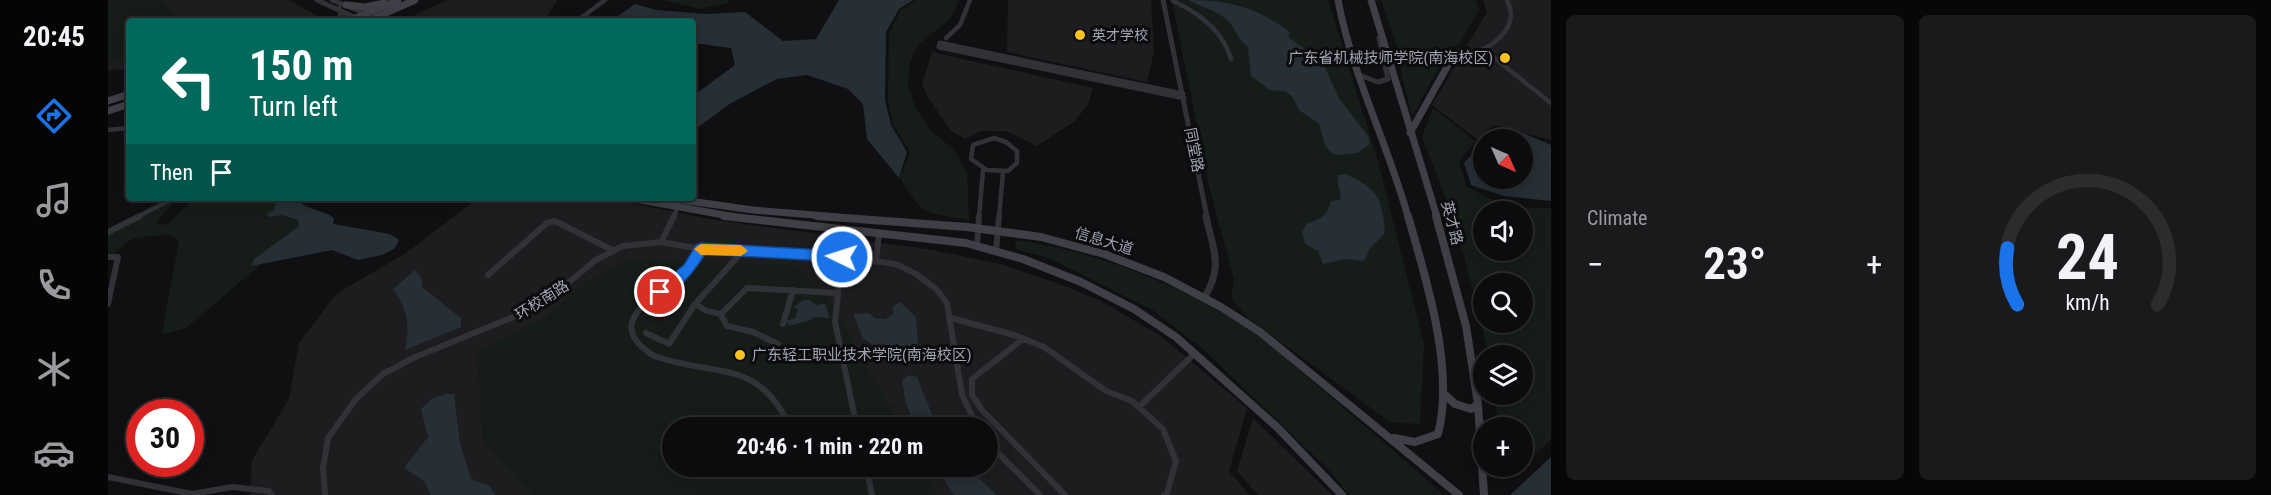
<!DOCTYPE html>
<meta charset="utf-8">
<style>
body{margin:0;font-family:"Roboto Condensed","Noto Sans SC",sans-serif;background:#1a1a1c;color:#f1f3f6;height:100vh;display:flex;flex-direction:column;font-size:22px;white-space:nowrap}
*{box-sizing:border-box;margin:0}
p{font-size:20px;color:#9a9b9e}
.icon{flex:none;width:33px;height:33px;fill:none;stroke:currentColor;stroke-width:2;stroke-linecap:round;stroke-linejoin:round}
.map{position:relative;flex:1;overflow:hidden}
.panel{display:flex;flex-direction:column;gap:15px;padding:15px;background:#070708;width:720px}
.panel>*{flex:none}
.guide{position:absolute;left:18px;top:18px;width:570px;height:183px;border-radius:6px;box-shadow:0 3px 15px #0003,0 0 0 2px #2c2c2e;background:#00695c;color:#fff;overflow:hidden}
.needle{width:39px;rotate:135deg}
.buttons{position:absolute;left:1365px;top:129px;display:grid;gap:12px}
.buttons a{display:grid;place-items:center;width:60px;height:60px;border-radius:50%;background:#0c0c0e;box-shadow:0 3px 15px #0003,0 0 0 2px #2c2c2e;font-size:30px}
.speed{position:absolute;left:18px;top:399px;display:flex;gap:12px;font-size:30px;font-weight:700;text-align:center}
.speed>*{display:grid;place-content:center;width:78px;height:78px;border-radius:50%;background:#0c0c0e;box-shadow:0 3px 15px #0003,0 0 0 2px #2c2c2e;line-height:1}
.speed .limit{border:9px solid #d22;background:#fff;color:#111}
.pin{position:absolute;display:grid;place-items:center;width:51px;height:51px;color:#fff;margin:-26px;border:3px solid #fff;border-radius:50%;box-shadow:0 2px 6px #0007}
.me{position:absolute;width:66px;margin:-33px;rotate:274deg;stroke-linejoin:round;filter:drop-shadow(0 0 4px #0008)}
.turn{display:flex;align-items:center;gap:21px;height:126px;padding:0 24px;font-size:27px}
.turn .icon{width:78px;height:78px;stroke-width:2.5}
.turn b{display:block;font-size:42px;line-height:51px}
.then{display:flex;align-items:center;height:57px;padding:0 24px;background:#0003;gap:12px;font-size:22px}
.big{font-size:45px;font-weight:700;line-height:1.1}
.panel .tile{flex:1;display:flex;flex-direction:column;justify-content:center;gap:9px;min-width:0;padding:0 21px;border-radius:9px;background:#1a1a1c}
.panel .dial{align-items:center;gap:0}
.dial svg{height:156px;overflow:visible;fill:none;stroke:#2c2c2e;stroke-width:7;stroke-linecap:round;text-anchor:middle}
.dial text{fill:#f1f3f6;stroke:none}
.heat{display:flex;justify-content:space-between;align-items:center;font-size:33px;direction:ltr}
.panel .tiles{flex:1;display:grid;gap:15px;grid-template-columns:repeat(2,1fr)}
.trip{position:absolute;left:554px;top:417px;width:336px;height:60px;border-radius:30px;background:#0c0c0e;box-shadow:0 3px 15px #0003,0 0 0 2px #2c2c2e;font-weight:700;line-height:60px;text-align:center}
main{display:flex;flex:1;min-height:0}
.tabs{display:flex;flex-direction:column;width:108px;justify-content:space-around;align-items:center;background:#050506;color:#9a9b9e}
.tabs .icon{width:42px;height:42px}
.tabs .active{color:#1a73e8}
.tabs b{font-size:27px;color:#f1f3f6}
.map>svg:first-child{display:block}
</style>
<main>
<nav class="tabs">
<b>20:45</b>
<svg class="icon active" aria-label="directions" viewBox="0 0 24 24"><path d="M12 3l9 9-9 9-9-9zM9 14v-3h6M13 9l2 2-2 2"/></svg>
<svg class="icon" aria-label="music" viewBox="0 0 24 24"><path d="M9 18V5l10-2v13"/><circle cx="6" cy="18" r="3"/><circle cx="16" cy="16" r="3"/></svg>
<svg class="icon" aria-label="phone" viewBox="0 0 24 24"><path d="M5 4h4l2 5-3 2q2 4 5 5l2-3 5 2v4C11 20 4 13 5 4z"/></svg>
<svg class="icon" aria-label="climate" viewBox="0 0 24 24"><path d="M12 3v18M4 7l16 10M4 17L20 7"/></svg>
<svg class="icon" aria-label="car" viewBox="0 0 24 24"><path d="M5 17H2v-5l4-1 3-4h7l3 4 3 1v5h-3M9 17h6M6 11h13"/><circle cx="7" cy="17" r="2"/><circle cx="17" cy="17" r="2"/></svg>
</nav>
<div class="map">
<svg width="1443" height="495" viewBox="0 0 1443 495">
<rect width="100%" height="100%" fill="#101012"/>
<path fill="#1d1c1f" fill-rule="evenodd" d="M0,0h181l29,16 -17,5h-172v48l-21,1z
M339,0h110l-12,21h-143z
M900,0h143l3,52 -7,30 -140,-30z
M1375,0h68v140l-57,-15 -16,15 -46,-35 55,-93z
M824,52l161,36 -5,16 -13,17 -38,25 -31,-15h-26l-15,8 -14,-8 -24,-35 -5,-12z
M370,198h130l101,21 223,31 69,14 69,24 31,13 58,34 88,73 -18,63 21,24h-1000l2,-35 37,-61 10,-56 37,-49 70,-41zM564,428h315v38h-315z
M1145,418l79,77h-74l-21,-24z"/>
<path fill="#161d18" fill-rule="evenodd" d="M9,0h45l17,21h-50v43l-21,-4v-56z
M555,0h66l-1,3 -28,6z
M808,0h43l-7,17 -35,29 -7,17 -2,24 7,20 14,22 25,21 13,22 2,48c-45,-8 -44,-2 -69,-42l10,-26 -17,-27 -5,-25 1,-67 12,-23z
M1064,0h156l49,158 47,186 -4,80 -30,-2 -142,-104 -17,-20 3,-19 -25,-93z
M1273,0h95l3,10 -20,35 -33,8 -28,-3z
M1290,59l44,3 -30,55z
M1325,108l42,33 -16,21 8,25 43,21h41v231l-28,27 -1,-38 -24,-1 -3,-32 27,-1v-38l-33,-1 -24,-96 -21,-66 -22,-56zM1376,212h38v38h-38zM1376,284h38v38h-38z
M87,198h86l-4,3 -4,10 25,9 1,6 -36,27 -11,13 8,-1 -74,63 -24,6 17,-94 -11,-6 -23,3 10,-14 12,2z
M62,202l2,2 -28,33 -12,2 -19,15h-5v-20z
M908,240c77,11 151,40 218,80 28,16 54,41 79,62 44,37 88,75 131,113h-95l-20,-25 -125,-120 -50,-39 -105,-53 -34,-9z
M523,259l163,6 32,29 75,133 -229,1v38l250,1 15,28h-404l-50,-55 -6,-88 67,-34 43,-36z"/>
<path fill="#262e36" d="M731,0h74l-14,9 -13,23 -1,68 6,25 16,27 -8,26 -32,-39 -4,-35 -15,-15 -41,-14 -30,4 -46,24 -38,28v-35l42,-31 -4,-17 -38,-5v-22h-70l-5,-5 17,-12 22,6 49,4 39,-2 38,29 33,-2z
M1080,0c41,0 68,7 102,32l-2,5 34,24 17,37 29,38 2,8 -13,9 -20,2 -6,-2 -6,-8 -6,-21 -20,-14 -7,-14 -8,-5 -14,-1 -19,-14 -3,-29c-10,-8 -11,-14 -17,-23 -11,-13 -29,-17 -43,-24z
M1387,130l28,3 28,12v56l-47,-5 -33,-11 -7,-22 12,-13 7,1 1,27h38v-38l-25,-1z
M1238,174c32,16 36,22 39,59l-15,15 -6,13 -18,-2 -23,5 -5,-13 -13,-7 -3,-12 5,-9c13,-2 21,-9 24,-22l9,-1c2,-8 -4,-16 -2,-25z
M173,198h5l4,5 7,-3c12,11 25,9 37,18l-1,6 57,10 9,6 -4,8 -13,7 -24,5 -26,-10 -80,16 1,-6 46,-34 -1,-6 -16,-5 -13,2 -2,-3 6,-3 4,-10z
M307,270l7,9v8l39,31v9l-56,23c5,-24 3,-41 -12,-61z
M695,300h7l7,6 5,-3 4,2 3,13 -16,-1 -2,3 -22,6 -3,-5 9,-3 3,-9 -5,-2z
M792,302l16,15 3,41 -22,5 -34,-25 -10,-24 16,-1 6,5 10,1 8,-5v-8z
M801,375l8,2 20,50h-21l-10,-23 -4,-24z
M338,394h8l6,49 11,36 19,7 5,9h-64l-7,-14 -20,-13 24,-31 -7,-28 10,-10z
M1443,457v38h-41z
M828,467h31l30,28h-43z"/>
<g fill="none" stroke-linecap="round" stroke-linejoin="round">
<path stroke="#313237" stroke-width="4.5" d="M1065,1c26,12 50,29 58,58
M469,21l28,-21
M838,38l14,-13 10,-25
M1375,49l68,54
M1276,54c38,4 91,13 119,-20 9,-11 10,-21 4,-34
M0,130l21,-2
M886,138l12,4 11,9v12l-9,8 -21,-1 -16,-11 2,-14z
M29,217l37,-19
M565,217l4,-8
M871,217l4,-47
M891,217l4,-45"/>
<path stroke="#313237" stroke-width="6" d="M0,232l32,-16
M553,242l13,-26
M869,246l2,-30
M593,249c-6,10 -10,19 -19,27 -26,23 -82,45 -28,80 64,22 103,1 137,72
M888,251l3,-35
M725,256l5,-27
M0,257h10l-10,47
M734,257l-7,65 22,106
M768,262l3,-29
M380,275l59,-52 8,-2 59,30
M587,304l12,7 14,3 26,-26 90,5
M613,315l6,11 26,6 25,12
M843,318l63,17 30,12 62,44 26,10 31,28 13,32 -9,32 -3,2
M675,324l10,-34
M538,333l23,11 26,-40 48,-53
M915,339l-51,40v16l10,15 83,85
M1031,407l55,-53
M879,442l53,53
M691,466l2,7
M758,466l6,29
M0,477l84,17 40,-7 37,4 3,4
M217,495l-2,-27 5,-30 28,-39 27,-25 30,-16 110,-45 30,-18 43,-35 27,-14 38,-4 40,7 141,8 54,7 20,10 20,15 11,14 15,92 16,33"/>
<path stroke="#313237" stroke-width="5" d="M209,0l39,18
M224,0l35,14
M1055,0l44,217
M228,21l5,-5 -2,-8
M1251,75l19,7 10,-3 -9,-41
M1075,94l-243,-51 -1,4 245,51"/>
<path stroke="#313237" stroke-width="7" d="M1096,298c20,-32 9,-48 2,-82"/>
<path stroke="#3f4047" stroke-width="7" d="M1230,0c14,75 50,144 70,217
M1263,0l66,217
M238,5l19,2 19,-4
M241,21l49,-21
M260,21l47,-21
M0,101l21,-7
M0,111l21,-7
M1302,133l42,-75
M522,198l105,19
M560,198l85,12 85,7"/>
<path stroke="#3f4047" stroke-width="8" d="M616,216l242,27 57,16 58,23 53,27 42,28 101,90 65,68
M709,216l150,11 74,10 63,17 60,23 57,30 39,25 199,163
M1328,216l30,110 12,78 6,91
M1335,393l12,11 16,5 7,-5
M1286,438l21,4 23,-8c17,-65 -12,-155 -30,-218"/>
</g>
<path fill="#1a73e8" stroke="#114b97" stroke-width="1.5" d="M593,243l141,8 7,6 -7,5 -137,-8c-8,13 -33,48 -50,42v-8l29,-23 12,-20z"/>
<path fill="#f59e0b" d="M593,244l40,1 7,6 -7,5 -40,-1 -7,-6z"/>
<g fill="#fdc21d" stroke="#0c0b0d" stroke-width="2">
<circle cx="972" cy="35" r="6"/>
<circle cx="1397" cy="58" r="6"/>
<circle cx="632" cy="355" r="6"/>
</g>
<g text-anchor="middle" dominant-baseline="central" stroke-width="6" stroke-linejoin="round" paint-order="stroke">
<g font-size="14" fill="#a1a5b4" stroke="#0c0b0d" text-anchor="start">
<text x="984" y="35">英才学校</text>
</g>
<g font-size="15" fill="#a1a5b4" stroke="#0c0b0d" text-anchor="end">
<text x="1385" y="58">广东省机械技师学院(南海校区)</text>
<text x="644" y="355" text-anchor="start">广东轻工职业技术学院(南海校区)</text>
</g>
<g font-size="15" fill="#a1a5b4" stroke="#0c0b0d">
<text transform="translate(1086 150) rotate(79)">同堂路</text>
<text transform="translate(1344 223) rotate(75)">英才路</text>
<text transform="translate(996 241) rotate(17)">信息大道</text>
<text transform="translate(434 300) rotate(-32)">环校南路</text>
</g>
</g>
</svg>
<div class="buttons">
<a><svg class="needle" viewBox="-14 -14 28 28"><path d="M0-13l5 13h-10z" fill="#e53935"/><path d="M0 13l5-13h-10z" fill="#9a9b9e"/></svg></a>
<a><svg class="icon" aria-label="sound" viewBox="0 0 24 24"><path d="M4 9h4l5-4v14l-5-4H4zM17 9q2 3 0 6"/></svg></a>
<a><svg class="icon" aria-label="search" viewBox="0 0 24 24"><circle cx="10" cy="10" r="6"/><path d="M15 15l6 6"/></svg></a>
<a><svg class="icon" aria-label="layers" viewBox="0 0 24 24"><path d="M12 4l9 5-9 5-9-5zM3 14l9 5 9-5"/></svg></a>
<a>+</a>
</div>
<div class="speed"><div class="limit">30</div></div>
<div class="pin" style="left:552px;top:292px;background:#d93025"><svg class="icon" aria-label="arrive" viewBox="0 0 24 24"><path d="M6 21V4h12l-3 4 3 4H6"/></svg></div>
<svg class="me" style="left:734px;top:257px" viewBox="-20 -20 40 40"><circle r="17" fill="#1a73e8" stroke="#fff" stroke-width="3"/><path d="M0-11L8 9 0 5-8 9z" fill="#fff"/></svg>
<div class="trip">20:46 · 1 min · 220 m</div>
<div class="guide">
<div class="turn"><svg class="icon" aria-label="left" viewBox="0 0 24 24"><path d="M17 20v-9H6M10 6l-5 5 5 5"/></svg><div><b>150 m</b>Turn left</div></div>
<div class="then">Then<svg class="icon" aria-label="arrive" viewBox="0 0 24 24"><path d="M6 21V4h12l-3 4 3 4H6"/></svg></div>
</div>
</div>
<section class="panel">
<div class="tiles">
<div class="tile"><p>Climate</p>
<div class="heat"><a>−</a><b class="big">23°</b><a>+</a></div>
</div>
<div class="tile dial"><svg viewBox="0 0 100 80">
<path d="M14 69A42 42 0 1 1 86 69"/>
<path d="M14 69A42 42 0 0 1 9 40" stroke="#1a73e8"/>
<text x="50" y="56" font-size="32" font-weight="700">24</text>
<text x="50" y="72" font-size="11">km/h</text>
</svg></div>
</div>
</section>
</main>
